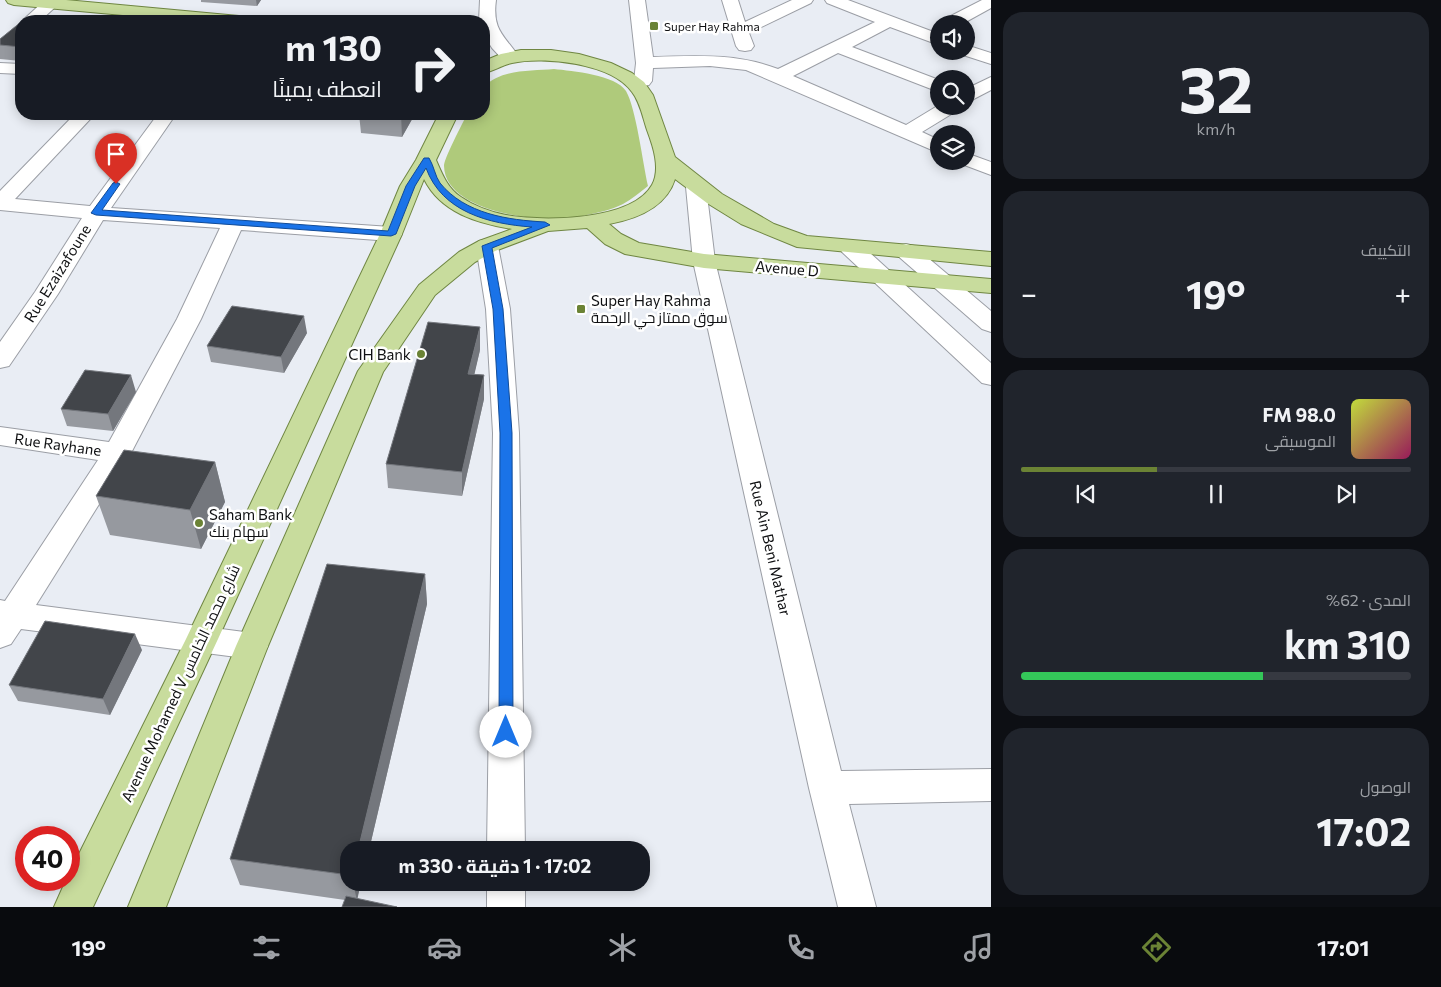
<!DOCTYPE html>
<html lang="ar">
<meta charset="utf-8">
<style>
body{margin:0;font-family:Commissioner,Cairo,sans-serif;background:#20242c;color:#f1f3f6;direction:rtl;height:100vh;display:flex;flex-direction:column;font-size:19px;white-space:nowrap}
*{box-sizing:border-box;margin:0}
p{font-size:16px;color:#9ea1a6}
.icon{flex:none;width:28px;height:28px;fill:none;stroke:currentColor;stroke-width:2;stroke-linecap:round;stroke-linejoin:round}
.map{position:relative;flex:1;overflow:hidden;direction:ltr}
.details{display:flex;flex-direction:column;gap:12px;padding:12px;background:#0d0f14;width:450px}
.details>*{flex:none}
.banner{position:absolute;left:15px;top:15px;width:475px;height:105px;border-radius:20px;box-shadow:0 2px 12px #0003;direction:rtl;background:#171b24;color:#f1f3f6;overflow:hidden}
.buttons{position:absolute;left:930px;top:15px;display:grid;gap:10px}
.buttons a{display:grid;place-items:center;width:45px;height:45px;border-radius:50%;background:#171b24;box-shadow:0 2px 12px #0003;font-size:25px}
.speed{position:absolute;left:15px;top:826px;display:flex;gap:10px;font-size:25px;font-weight:700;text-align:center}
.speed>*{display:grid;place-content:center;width:65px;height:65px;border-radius:50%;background:#171b24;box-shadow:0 2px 12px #0003;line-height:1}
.speed .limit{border:8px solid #d22;background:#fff;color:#111}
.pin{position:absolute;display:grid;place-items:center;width:42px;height:42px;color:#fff;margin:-51px -21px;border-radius:50% 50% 50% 0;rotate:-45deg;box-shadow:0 0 5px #0007}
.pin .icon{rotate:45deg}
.me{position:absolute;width:55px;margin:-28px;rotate:0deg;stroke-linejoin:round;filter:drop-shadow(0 0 4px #0008)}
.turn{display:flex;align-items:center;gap:18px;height:105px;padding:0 25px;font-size:22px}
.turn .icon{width:65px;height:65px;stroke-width:2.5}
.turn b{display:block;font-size:35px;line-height:42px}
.big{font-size:38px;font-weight:700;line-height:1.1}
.details .tile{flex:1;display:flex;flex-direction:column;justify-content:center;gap:8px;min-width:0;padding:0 18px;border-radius:20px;background:#20242c}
.details .dial{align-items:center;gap:0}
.dial b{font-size:65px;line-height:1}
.song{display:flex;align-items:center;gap:15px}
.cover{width:60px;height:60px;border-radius:8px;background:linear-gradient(135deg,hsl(70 70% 55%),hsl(330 70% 35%))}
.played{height:5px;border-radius:2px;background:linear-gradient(90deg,#6b8335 35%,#363941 35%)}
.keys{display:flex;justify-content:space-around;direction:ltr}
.heat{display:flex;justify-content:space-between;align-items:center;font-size:28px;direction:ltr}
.charge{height:8px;border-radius:4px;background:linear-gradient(90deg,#34c759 62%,#363941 0)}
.trip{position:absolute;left:340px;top:841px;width:310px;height:50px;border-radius:20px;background:#171b24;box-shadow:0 2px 12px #0003;font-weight:700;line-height:50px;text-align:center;direction:rtl}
.dock{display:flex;height:80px;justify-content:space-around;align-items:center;background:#090b0e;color:#9ea1a6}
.dock .icon{width:35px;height:35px}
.dock .current{color:#6b8335}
.dock b{font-size:22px;color:#f1f3f6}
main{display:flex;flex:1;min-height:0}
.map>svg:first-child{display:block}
</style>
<main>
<section class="details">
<div class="tile dial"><b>32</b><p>km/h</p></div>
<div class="tile"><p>التكييف</p>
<div class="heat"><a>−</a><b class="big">19°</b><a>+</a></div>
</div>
<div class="tile">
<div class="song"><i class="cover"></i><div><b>98.0 FM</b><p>الموسيقى</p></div></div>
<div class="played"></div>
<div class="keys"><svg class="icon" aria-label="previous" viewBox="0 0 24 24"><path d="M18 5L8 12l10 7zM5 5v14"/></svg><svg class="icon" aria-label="pause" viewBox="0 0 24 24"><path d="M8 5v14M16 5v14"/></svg><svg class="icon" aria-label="next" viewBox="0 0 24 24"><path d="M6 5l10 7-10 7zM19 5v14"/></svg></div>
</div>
<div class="tile"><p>المدى · 62%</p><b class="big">310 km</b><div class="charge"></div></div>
<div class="tile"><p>الوصول</p><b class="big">17:02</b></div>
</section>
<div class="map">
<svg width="991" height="907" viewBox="0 0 991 907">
<rect width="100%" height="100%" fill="#e9edf4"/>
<path fill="#afca7b" d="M554,69c18,2 62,6 72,22 10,17 17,73 22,95 -8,6 -16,13 -25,18 -11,6 -28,9 -40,12 -35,9 -138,-2 -139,-50 0,-8 19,-43 23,-52h17v-27c16,-18 47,-16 70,-18z"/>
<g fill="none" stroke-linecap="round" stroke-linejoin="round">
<defs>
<path id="minor" d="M45,0h18l-23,21h-18z
M480,0h16c-4,30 8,35 23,57l-3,4 -6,1 -6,-1 -12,-13 -8,-13v-14h-5z
M629,0h16l8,57c43,-1 84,-4 125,12l97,-47 -48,-19 -2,-3h23l91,34v11l-49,-18 -38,20 87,33v12l-101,-39 -45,23 113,49 33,-20 21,1 -2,4 -36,22 17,8v13l-193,-83 -36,-4 -57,2 -1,13 -3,4 -6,1 -6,-1 -3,-4 2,-18z
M722,0h16l7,22 47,-22h21l-2,3 -62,30 5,13 -3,4 -6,1 -6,-1 -3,-4z
M982,0h9v8l-29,16h-21l2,-4z
M966,45l25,8v11l-31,-10 -2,-3h8z
M0,63l21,1v10l-21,-1z
M991,77v13l-25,13v-14z
M75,114h20l-80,85 75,7 68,-92h18l-65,94 280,19 8,2 3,5 -3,5 -8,2 -150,-11 -40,89 -70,134 -95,152 216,28 11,4 5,9 -5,9 -11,4 -231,-30 -10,15 -11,4v-48l5,1 93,-141 -98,-15v-18l109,15 68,-123 43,-91 -117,-8 -45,74 -49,72 -9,2v-26l35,-50 47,-74 -82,-8v-19z
M966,153l25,9v13l-32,-12 -2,-2h9z
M696,181l7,2 3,4 9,74 126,510 150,-2v32l-142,3 27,103h-38l-29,-119 -116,-527 -7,-74 3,-4z
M487,239l8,2 3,5 12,63 9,124 6,417h-38l6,-417 -7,-124 -10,-63 3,-5z
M850,240l8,2 133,121v22l-9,-2 -140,-131 -3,-5 3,-5z
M906,244l8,2 77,65v21l-9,-3 -84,-73 -3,-5 3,-5z
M487,882h38v25h-38z"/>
<path id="major" d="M6,0h60l173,16 6,1 2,4h-59l-174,-16 -6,-2z
M521,50h30l28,4 32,9 21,10 12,9 9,13 22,62 47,37 52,30 33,12 184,16v14l-194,-19 -56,-23 -34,-21 -32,-24c-9,29 -39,40 -66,45l12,10 18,9 65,11 287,25v14l-287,-25 -79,-14 -20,-10 -18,-16 -39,3 -53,20 -20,11 -40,33 -52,77 -115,274 -102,261h-38l108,-261 122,-275 61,-86 40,-33 20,-11 33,-12c-35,-6 -71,-16 -88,-50l-22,55 -184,405 -125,268h-39l12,-27h3v-6l117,-235 194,-405 20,-48 16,-26 23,-46h19l-22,46c6,14 12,29 25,37 13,9 30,15 45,18 36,7 126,6 146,-30 9,-16 1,-39 -5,-55 -4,-12 -7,-28 -15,-38 -20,-29 -89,-36 -120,-29 -10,2 -18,8 -28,10v-12l17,-7z"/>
</defs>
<use href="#minor" stroke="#9b9ea5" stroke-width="2"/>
<use href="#major" stroke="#6f8642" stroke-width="2"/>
<use href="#minor" fill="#fff" fill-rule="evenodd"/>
<use href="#major" fill="#c8dc9d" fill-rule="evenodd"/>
</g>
<path fill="#96999f" d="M201,0h60l-4,6 -56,-4z
M21,22v39l-21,-2v-20z
M359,114h56l-13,23 -41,-4z
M307,333l-23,40 -73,-11 -4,-16z
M480,350l-6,24 10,1v24l-22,97 -74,-8 -2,-24z
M136,392l-23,39 -46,-5 -6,-17z
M215,462l10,40 -24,47 -91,-14 -14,-39z
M425,574l2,30 -58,246h-20v32h12l-4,16 -12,2 -105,-15 -10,-26z
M142,650l-32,65 -92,-14 -9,-16z"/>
<path fill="#74777d" d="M256,0h5l-4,6z
M401,114h14l-13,23z
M304,316l3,17 -23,40 -3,-16z
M480,327v23l-11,48 -1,-24z
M131,375l5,17 -23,39 -5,-17z
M484,375v24l-22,97v-24z
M215,462l10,40 -24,47 -11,-39z
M425,574l2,30 -58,246h-11z
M135,634l7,16 -32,65 -7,-16z
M353,882h8l-4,19z"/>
<path fill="#42454a" stroke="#74777d" d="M21,22v25l-21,-2v-6z
M232,306l72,10 -23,41 -74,-11z
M428,322l52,5 -12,47 16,1 -22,97 -76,-8z
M85,370l46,5 -23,39 -47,-5z
M124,450l91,12 -25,48 -94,-14z
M327,564l98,10 -67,276h-9v25l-119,-16z
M45,621l90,13 -32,65 -94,-14z
M346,896l51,11h-55z"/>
<path fill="#1a73e8" stroke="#114b97" d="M424,158h5c5,8 6,18 11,25 25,31 68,37 105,39l5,3 -58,23 11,61 9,124 1,299 -2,4 -5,2 -5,-2 -2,-4 1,-299 -7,-124 -11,-63 50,-19c-43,-3 -90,-15 -106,-59l-11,18 -19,48 -5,2 -295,-21 -5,-2 22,-30 3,-1 4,2 -18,26 286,21 18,-45z"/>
<g fill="#6b8335" stroke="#fff" stroke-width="2">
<rect x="649" y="21" width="10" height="10" rx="2.5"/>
<rect x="576" y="304" width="10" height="10" rx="2.5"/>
<circle cx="421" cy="354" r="5"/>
<circle cx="199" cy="523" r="5"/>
</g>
<g text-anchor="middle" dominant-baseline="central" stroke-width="5" stroke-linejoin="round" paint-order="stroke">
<g font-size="12" fill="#0f1012" stroke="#fff" text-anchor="start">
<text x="664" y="26">Super Hay Rahma</text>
</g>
<g font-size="15" fill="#0f1012" stroke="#fff">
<text transform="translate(787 268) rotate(5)">Avenue D</text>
<text transform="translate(57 273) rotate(-58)">Rue Ezaizafoune</text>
<text transform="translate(58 444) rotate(8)">Rue Rayhane</text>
<text transform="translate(771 548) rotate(77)">Rue Ain Beni Mathar</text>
<text transform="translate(180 683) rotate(-65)">Avenue Mohamed V شارع محمد الخامس</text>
</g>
<g font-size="15" fill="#0f1012" stroke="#fff" text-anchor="start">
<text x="591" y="300">Super Hay Rahma<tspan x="591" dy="17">سوق ممتاز حي الرحمة</tspan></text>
<text x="411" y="354" text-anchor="end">CIH Bank</text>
<text x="209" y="514">Saham Bank<tspan x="209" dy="17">سهام بنك</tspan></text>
</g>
</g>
</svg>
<div class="buttons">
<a><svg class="icon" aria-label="sound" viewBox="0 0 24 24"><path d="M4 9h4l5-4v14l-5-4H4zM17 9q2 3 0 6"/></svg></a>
<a><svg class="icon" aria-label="search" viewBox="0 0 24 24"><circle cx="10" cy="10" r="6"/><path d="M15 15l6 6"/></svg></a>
<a><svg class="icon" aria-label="layers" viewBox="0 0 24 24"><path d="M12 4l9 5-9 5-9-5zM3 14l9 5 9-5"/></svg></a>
</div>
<div class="speed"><div class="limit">40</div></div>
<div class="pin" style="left:116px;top:184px;background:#d93025"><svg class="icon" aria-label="arrive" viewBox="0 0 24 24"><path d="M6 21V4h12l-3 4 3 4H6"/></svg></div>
<svg class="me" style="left:506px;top:732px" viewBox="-20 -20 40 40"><circle r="19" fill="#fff"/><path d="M0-13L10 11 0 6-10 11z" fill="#1a73e8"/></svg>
<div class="trip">17:02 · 1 دقيقة · 330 m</div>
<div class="banner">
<div class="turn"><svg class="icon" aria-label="right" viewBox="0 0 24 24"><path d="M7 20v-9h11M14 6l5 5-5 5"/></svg><div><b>130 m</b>انعطف يمينًا</div></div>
</div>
</div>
</main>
<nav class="dock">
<b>17:01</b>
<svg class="icon current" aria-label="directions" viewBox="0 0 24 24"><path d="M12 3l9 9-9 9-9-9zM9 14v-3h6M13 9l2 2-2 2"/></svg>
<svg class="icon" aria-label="music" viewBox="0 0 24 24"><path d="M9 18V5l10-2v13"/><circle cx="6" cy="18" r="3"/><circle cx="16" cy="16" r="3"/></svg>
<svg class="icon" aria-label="phone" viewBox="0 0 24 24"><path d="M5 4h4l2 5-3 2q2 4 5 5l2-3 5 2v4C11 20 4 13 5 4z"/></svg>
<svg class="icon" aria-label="climate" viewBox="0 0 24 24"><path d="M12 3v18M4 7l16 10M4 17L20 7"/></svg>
<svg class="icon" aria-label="car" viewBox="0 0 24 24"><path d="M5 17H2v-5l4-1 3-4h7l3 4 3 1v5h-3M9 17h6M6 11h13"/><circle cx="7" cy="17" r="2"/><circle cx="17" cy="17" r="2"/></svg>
<svg class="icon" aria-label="filters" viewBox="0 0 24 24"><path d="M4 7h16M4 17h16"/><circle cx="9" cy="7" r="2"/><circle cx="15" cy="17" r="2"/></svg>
<b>19°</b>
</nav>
